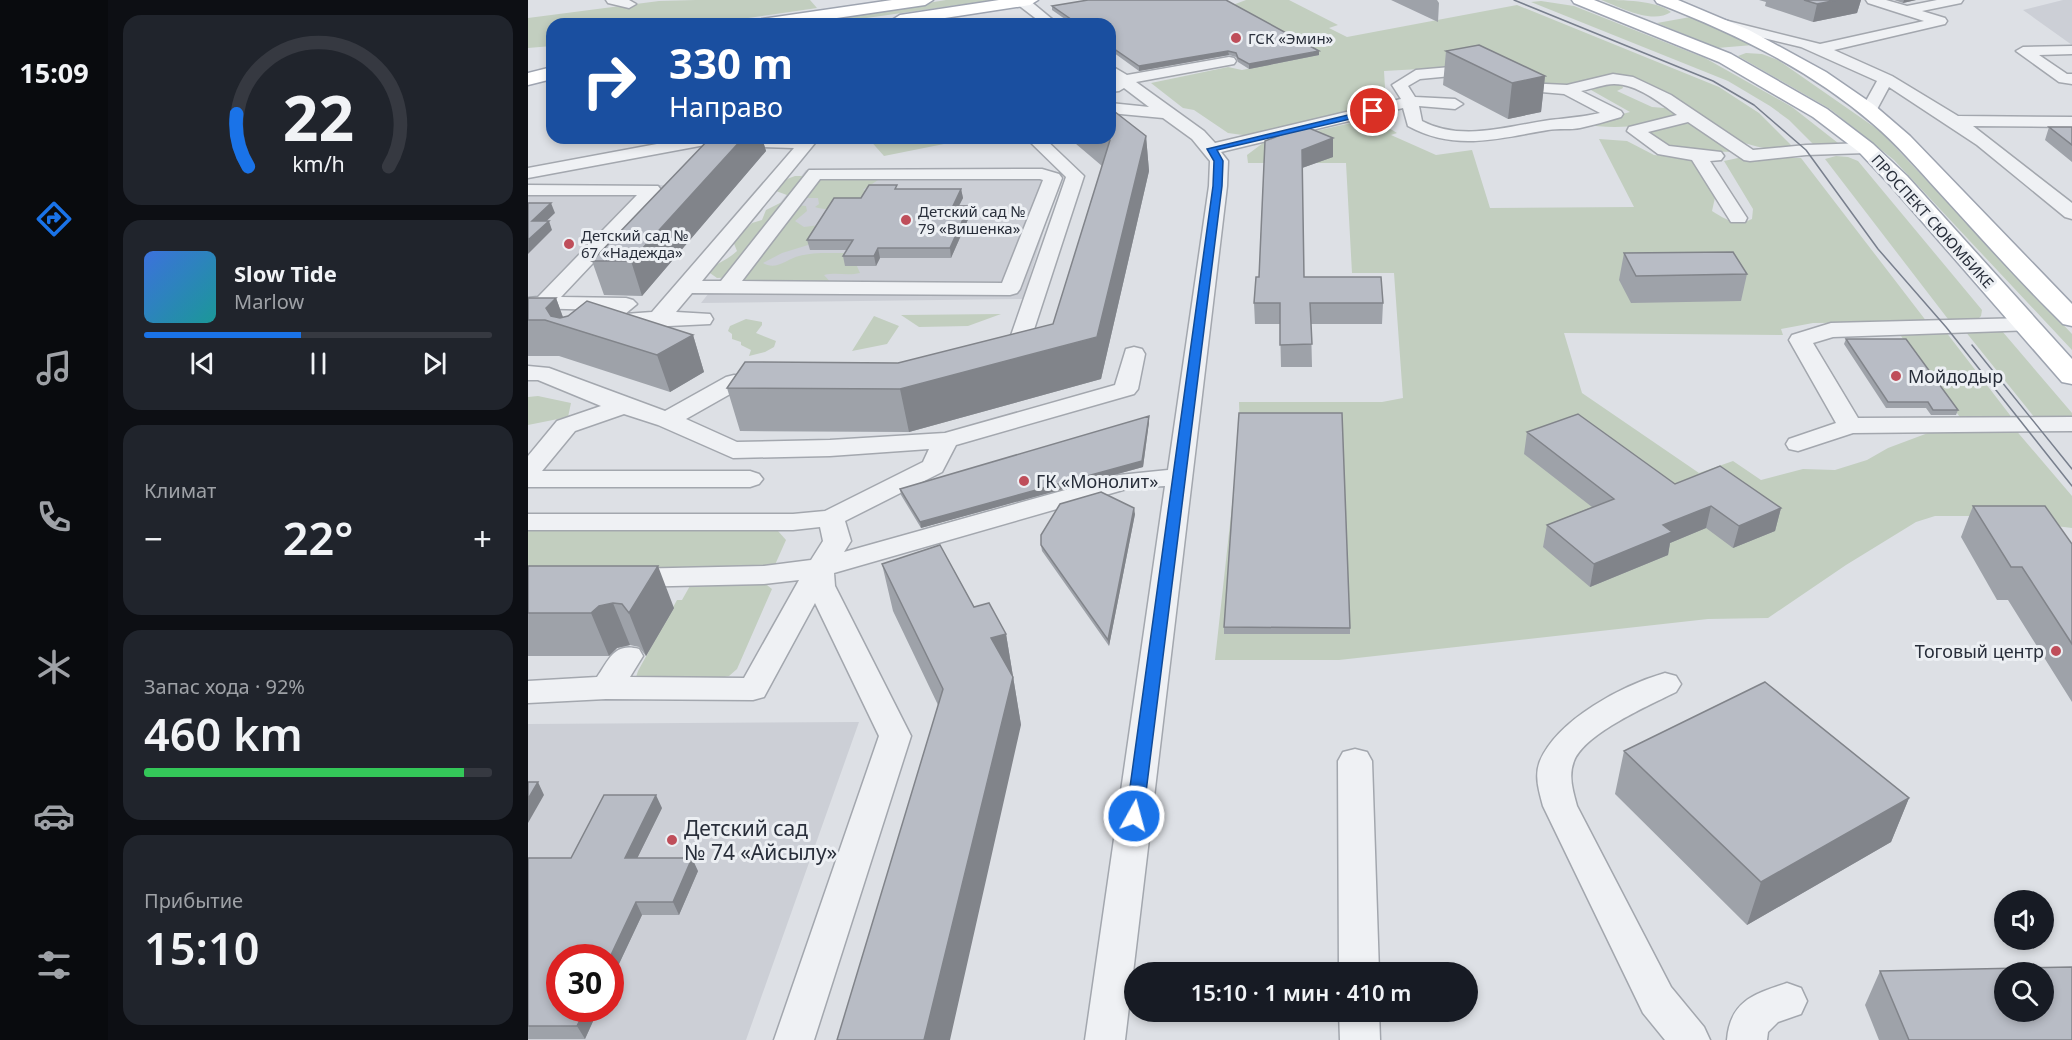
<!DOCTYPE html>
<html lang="ru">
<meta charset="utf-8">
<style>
body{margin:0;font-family:"Noto Sans",sans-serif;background:#20242c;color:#f1f3f6;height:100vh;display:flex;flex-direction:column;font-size:22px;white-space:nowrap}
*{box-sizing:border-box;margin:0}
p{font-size:20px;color:#9ea1a6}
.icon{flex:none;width:33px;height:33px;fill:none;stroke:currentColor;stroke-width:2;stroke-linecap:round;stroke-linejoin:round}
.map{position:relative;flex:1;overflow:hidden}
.sheet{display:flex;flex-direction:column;gap:15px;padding:15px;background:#0d0f14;width:420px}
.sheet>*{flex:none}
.top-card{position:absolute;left:18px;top:18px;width:570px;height:126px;border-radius:18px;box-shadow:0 3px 9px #0003;background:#1a4fa0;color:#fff;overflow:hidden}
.buttons{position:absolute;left:1466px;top:890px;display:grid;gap:12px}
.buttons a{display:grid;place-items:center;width:60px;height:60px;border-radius:50%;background:#171b24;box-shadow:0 3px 9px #0003;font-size:30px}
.speed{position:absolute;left:18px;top:944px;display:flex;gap:12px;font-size:30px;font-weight:700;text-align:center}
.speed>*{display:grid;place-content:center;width:78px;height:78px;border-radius:50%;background:#171b24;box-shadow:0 3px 9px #0003;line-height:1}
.speed .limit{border:9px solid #d22;background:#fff;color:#111}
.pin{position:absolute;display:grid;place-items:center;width:51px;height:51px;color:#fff;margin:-26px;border:3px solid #fff;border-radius:50%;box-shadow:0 2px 6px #0007}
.me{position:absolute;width:66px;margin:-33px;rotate:7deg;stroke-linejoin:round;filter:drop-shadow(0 0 4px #0008)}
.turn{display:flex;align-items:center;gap:21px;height:126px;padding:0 24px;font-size:27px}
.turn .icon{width:78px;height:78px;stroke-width:2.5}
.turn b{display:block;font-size:42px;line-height:51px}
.big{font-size:45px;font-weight:600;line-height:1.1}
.sheet .tile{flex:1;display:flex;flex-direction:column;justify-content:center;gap:9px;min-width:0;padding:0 21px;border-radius:18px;background:#20242c}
.sheet .dial{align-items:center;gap:0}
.dial svg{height:156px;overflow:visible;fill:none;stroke:#363941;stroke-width:7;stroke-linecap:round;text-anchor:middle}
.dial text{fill:#f1f3f6;stroke:none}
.song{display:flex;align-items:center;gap:18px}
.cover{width:72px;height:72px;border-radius:9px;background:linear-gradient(135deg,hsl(220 70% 55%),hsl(180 70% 35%))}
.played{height:6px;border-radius:3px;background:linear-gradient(90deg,#1a73e8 45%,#363941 45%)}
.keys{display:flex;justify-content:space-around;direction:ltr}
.heat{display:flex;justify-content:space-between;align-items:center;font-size:33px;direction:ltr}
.charge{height:9px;border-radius:4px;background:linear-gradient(90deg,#34c759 92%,#363941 0)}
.trip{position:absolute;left:596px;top:962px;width:354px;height:60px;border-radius:30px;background:#171b24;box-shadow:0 3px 9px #0003;font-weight:600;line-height:60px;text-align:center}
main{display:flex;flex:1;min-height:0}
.tab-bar{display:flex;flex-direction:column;width:108px;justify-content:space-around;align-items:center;background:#090b0e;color:#9ea1a6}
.tab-bar .icon{width:42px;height:42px}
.tab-bar .selected{color:#1a73e8}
.tab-bar b{font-size:27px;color:#f1f3f6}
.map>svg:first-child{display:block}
</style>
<main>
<nav class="tab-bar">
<b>15:09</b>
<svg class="icon selected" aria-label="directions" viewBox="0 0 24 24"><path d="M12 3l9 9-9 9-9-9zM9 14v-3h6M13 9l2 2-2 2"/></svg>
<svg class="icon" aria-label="music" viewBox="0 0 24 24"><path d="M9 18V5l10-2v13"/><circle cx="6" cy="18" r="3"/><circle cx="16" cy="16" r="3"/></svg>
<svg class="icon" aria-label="phone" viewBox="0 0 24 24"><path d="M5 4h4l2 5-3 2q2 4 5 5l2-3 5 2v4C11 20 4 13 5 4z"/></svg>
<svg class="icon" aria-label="climate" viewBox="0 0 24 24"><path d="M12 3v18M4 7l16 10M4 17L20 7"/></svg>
<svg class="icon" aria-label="car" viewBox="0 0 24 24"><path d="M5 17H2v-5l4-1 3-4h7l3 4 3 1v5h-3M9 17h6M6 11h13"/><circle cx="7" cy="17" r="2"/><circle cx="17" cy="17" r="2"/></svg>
<svg class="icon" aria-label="filters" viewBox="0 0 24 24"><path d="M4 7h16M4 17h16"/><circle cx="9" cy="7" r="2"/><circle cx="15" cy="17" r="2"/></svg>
</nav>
<section class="sheet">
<div class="tile dial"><svg viewBox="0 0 100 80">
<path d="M14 69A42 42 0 1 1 86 69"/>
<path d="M14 69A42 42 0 0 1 8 42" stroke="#1a73e8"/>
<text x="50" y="56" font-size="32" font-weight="700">22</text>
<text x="50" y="72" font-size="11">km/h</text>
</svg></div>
<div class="tile">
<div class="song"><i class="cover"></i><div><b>Slow Tide</b><p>Marlow</p></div></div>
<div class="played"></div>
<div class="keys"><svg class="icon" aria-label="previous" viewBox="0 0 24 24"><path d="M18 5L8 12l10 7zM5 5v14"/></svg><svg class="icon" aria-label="pause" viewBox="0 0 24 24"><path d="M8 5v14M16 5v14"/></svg><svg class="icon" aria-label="next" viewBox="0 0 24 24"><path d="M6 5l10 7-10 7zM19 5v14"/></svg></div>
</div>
<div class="tile"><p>Климат</p>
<div class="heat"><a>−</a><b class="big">22°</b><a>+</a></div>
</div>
<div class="tile"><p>Запас хода · 92%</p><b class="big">460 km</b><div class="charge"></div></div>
<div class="tile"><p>Прибытие</p><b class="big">15:10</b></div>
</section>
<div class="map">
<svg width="1544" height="1040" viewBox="0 0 1544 1040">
<rect width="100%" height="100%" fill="#dde0e5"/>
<path fill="#cccfd6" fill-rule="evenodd" d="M1535,0h9v45l-49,-35z
M278,170h240l14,7 -37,122 -322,4z
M0,184l139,1 -139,127z
M331,722l-113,318h-218v-316zM32,957h50v51h-50z"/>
<path fill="#c2cebf" d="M168,0h114l7,8 -111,16h-154v22l-24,2v-30l131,-17z
M418,0h48l-170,24h-26z
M718,0h43l49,25 -9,3 18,9 170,-32 202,82 40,26 37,37c-55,1 -74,-17 -116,-47l1,-3 -48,-22 -70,9 -16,-1 -55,-21 -108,6 2,33 -136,32 -22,-3 -34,-23 -11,-2 -32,-25 77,-16 14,3 76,-15 -88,-49z
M1073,0c21,0 55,0 70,12 -19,13 -51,-5 -70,-12z
M1013,1l33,5 131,52 87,49 46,36 -2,4 -19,1 -28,-28 -19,-14 -42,-25 -197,-79z
M1168,16l57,29 -36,3 -60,-25z
M1218,53l16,1 16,6 102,71 192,203v16l-178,-190 -64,-51 -92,-53z
M1084,83l10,2 1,3 -6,3 35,16 13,1 11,7c-22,12 -67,15 -91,9l45,-12 -39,-22 1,-2z
M845,118l24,15 -6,2 45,20 36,-5 18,58 144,-1 -35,-68 28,2 27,14 44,4 18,34 -4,18c14,9 24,15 40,8l1,-10 -29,-48 14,-3h63l126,164 -114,1 -32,6 2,6 -219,-2 18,60 117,80 34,-12 28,19 42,-11 32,1 32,-10 21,-12 48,-18 78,-2 58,68v32l-96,-12h-41l-19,6 -70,43 -78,53 -60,1 -369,41h-124l25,-227 -1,-31h143l21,-4 -9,-125h-42l-6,-110h-98l-1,-8 16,-12z
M1149,123l14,1 26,18 21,10 -53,-1 -26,-5 -14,-17z
M340,138h75l6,5 -65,13z
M1308,156l12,1 10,4 124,149 -1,6 -5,5 -25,2 -126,-164z
M334,175l11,1 5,4 -15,10 9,2c-17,10 -36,22 -57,15l4,-3 -1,-6h-23l-19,-7 3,-9 16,-6h16l19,4z
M252,203l26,3 1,5 -12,10 9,6 16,-2 -12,20 -26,8 -19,10c13,8 24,-4 36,-7 14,-4 31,-3 45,-3l-1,4 13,7 4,9c-13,3 -23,-1 -36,2l9,10 -63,9 -17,-1 -17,-16 -19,1 -10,-7c9,-7 22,-12 30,-20l-4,-10 19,-18 10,-3 4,-10z
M473,314l-33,12 -49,1 -18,-12z
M346,316l25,10 -12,18 -35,7z
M218,319l16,3v3l-6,8 20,8 -2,6 -9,5 -16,4 2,-6 -10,-5v-3l-9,-3v-5l-4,-3 2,-5z
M1437,331h37l70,82v5h-37z
M1418,332l67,87 -51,1 -61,-84 2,-3z
M10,396l33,7 -3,14 -40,8v-28z
M0,527l250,4 8,9 -12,27 -246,6z
M235,582l9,7 -35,80 -8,7 -13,3 -81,1 3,-9 39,-71h5l9,-16z"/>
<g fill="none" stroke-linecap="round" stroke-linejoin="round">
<defs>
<path id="minor" d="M78,0h23l7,4 -7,4 -21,-5z
M488,0h13l29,24h-15l-26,-20z
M1338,0h20l21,6 30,-6h26l-2,3 -39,8 23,7 2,3 -2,3 -111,26 58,26 66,40 114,1v10l-99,-1 99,77v16l-7,-2 -88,-72 -88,-58 -14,26h-12l-2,-3 16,-29 -76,-34 -82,-20 -2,-3 7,-4 96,24 104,-23 -56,-18z
M1544,46v8l-33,1 28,19h5v10l-13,-2 -43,-31 7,-4z
M701,57l5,1 2,3 -2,3 -98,18 68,49 11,12 186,-44 -9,-14 24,-15 69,-6 40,19 42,2 46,-11 20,3 38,18 82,55 53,-5 60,-2 6,1 3,4 -3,4 -6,1 -60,2 -56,6 -6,-1 -56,-38 -40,10 21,14 52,6 3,4 -3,4 -11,1 37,57 -2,4h-14l-39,-62 -34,-6 -31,-23 2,-4 48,-12c-18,-13 -40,-31 -63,-31 -10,0 -22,5 -33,7l40,20 2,3 -2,3c-14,4 -27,8 -41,11 -10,2 -21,0 -32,2 -48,8 -93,22 -140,-4l-5,-18 -182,44 7,9 -1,25 -102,854h-40l80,-554 -35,2 -296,85 1,13 76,150 -97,304h-40l105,-304 -64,-133 -51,94 -11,3 -147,-1 -78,4v-22l69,-4c12,-17 17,-35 42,-28l4,7 -13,21 114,1 55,-98 -35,4 -137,3 -10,-3 -4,-6 4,-6 10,-3 137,-3 47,-6 12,-19 -3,-14 -27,3h-265v-16h265l32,-3 98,-49 6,-13 -99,7 -97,2 -75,-33 -34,-11 -49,17 -33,40h208l9,3 4,5 -4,5 -9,3h-222v-31l29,-35 44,-15 -63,-26h-10v-14l21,2 116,43 61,-34 8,-2 40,2 4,5 -4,5 -35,2 -53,30 51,23 93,-2 115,-7 170,-48 11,-36 8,-2 8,2 3,5 -7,35 -4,5 -178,51 -14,27 -97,49 6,20 -7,11 275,-77 49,-5 41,-284 1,-25 -18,-22 -29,-21 -53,-5v-10l39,4 -25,-19 -5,3 -9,1v-8l5,-4 -5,-4v-11l17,10zM955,73l34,17 47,4 36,19c-17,4 -33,5 -50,7 -42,6 -88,22 -128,1l-3,-15 36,3 8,-5 -8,-5 -40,-2 -7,-11 12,-7z
M161,138h118l8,5 -113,138h19l88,-111 233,-1 17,5 3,4 -42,111 -3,4 -7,2 -318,-2 -16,19 34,2 3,5 -3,5 -103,5 -8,-2 -3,-5 3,-5 7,-1 -1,-6 -77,-2v-10l10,-1 99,-102h-109v-10l130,1 3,4 -3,4 -97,103 65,1 7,2 4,4 -12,10 27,-2 142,-164 -89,-3 -177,33v-10zM292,179h220l3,1 -41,103 -260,-2z
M498,138h18l40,38 -58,178c-6,9 -21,11 -31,9l-3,-5 3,-5 11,-3 1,-3 59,-170z
M1498,318l8,2 3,5 -3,5 -201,7 -20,6 45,75 214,-1v14l-219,2 -55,18 -9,-2 -3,-5 3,-5 47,-16 -47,-83 3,-5 39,-12z
M1137,673l11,3 5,8 -5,8c-26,13 -91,41 -102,69 -6,15 -1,30 3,45l94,181 33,40 6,13h-45l-22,-27 -100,-207c-4,-15 -9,-30 -3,-45 18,-42 83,-76 125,-88z
M827,749l12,3 5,9 7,211h-40l-1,-211 5,-9z
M1259,983l14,5 6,13 -6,13 -23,8 -10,10 -1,8h-40c3,-39 27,-46 60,-57z
M811,1011h40l1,29h-40z"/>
<path id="major" d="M364,0h41l-8,5 -129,19h-42l8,-5z
M471,0h39l-8,5 -124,19h-12l-2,-4 8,-5z
M1044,0h22l137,54 96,55 46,35 34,32 165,183v25l-10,-2 -171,-196 -32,-34 -46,-35 -94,-55 -145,-59z
M1127,0h23l71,30 77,42 48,33 36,31 162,168v22l-9,-2 -15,-15c-38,-38 -73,-78 -109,-117 -22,-24 -42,-48 -67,-69 -63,-54 -138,-90 -215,-120z
M24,67v12l-24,6v-12z"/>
</defs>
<use href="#minor" stroke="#a3a7ae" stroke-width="3"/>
<use href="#major" stroke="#9ea4b0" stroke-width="3"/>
<use href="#minor" fill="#eff1f4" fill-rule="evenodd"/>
<use href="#major" fill="#fff" fill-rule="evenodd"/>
<path stroke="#787f8d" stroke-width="1.5" d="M986,0l199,81 41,24 52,45 72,99 68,78 126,159
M1444,345l100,124"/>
</g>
<path fill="#9ea2a9" d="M863,0h46l2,3 -1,19z
M1231,0h102l-4,13 -44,9 -48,-16 1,-4z
M1366,0h22l-13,3z
M524,6l267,49 -70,14 -11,-7 -2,-5 -7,-2 -90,16 -29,-21v-26h-38l-20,-14z
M918,51l99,25 -4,36 -33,7 -65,-34z
M1521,127h23v35l-27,-22z
M618,136l3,35 -48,208 -192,53 -169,-1 -13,-43 171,-25 155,-39 49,-158 -33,-28h41z
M182,138h52l4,13 -124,145 -38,-1 -12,-34z
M737,141l68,16 -31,11 2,109 79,26 -1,21h-71l1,43h-31l-1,-43h-25l-1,-21 5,-26z
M370,189h63l2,9 -4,8h10l1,9 -19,43h-71l-4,8h-31l-2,-10 4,-6h-37l-3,-10 54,-42z
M1096,253l123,21 -6,27 -110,2 -12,-23z
M0,298h28l7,19 130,18 11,37 -34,20 -111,-36h-31z
M1318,339l112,71 -2,5h-25l-5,-7h-40l-42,-64z
M621,422l-6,45 -222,61 -20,-33 -1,-6z
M999,432l148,52 106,24 -6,23 -42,17 -27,-20 -36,15 -2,12 -78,32 -47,-40 4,-22 45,-18 -68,-53z
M1445,506l99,38v158l-64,-102h-11l-36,-63z
M607,514l-26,132 -67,-95 -1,-6z
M354,564l92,43 32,27 15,91 -83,-20 -45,-94z
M0,566l146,42 -28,48 -7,-9 -9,-2 -13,3 -8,8h-81z
M696,627l126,1v6h-126z
M1096,751l285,47 -18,44 -144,83 -132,-131z
M134,808l-25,50 61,13 -19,44h-37l-32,68v-26l-50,51h39l-14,31h-57v-181h43z
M1352,971l192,69h-193l-14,-35z"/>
<path fill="#81848a" d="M1309,0h24l-4,13 -44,9 4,-18z
M1376,0h12l-13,3z
M700,51l1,4 -90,16v-5z
M791,51v4l-70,14v-5z
M1017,76l-4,36 -33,7 4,-36z
M618,136l3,35 -48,208 -192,53 -9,-43 197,-52z
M215,138h19l4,13 -124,145 -11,-35z
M805,138v19l-31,11v-18z
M433,189l2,9 -9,17 -1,-9z
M23,203l4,10 -19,18 -4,-10z
M441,206l1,9 -19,43 -1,-10z
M21,221l3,9 -24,24v-14z
M350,248l2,10 -4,8 -2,-10z
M28,298l10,28 -14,-4 -6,-14z
M165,335l11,37 -34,20 -13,-37z
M621,416v6l-6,45 -222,61 -1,-6z
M1183,506l-5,22 -36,15 -2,12 -78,32 4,-23 69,-39z
M606,508l1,6 -26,132 -1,-6z
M1253,508l-6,23 -42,17 6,-22z
M130,566l16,42 -28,48 -17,-43z
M85,603l17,42 -13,3 -8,8 -18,-43 8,-7z
M478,634l15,91 -71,315h-26l67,-402z
M10,782l6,13 -16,28v-24z
M128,795l6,13 -31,63 -6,-13z
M1381,798l-18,44 -144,83 14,-43z
M164,858l6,13 -19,44 -6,-13z
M108,902l6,13 -32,68v-26z
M58,1008h13l-14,31 -8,-13z"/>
<path fill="#b8bcc5" stroke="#81848a" stroke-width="1.5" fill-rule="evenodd" d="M560,0h138l93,51 -70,13 -11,-6 -2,-5 -8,-2 -89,15 -29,-20v-22h-32l-26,-18z
M1276,0h33l-20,4z
M951,45l66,31 -33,7 -66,-32z
M582,108l36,28 -49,201 -197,52 -173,-1 18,-26 153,1 155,-39 57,-184 -3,-2h3z
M776,126l29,12 -31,12 2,127h77l2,26h-73l2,41 -32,1v-42h-26l2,-26h3l6,-136z
M1521,127h23v18z
M182,138h33l-112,123h-39z
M341,185h28l-2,4h66l-8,17h16l-19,42h-72l-4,8h-31l10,-16h-46l27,-42h27z
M0,203h23l-19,18h17l-21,19z
M1205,252l14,22 -111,2 -12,-23z
M0,298h28l-10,10 5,8 9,2 8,-2 19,-15 106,34 -36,20 -112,-35h-17z
M1318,339h60l52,71h-25l-5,-8h-40z
M711,413h103l8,215 -126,-1z
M1050,414l97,70 45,-18 61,42 -42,18 -28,-20 -48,19 9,7 -78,32 -47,-39 67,-26 -87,-67z
M621,416l-7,45 -222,61 -20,-33z
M573,492l33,16 -26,132 -67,-95v-10l19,-31z
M1445,506h72l27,38v100l-50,-77h-11z
M412,545l34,62 15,-4 17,31 -15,4 22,39 -89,363h-87l106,-351 -61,-125z
M0,566h130l-29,47 -7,-9 -9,-1 -14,3 -8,7h-63z
M1237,682l144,116 -148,84 -137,-131z
M0,782h10l-10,17z
M76,795h52l-31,63h67l-19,44h-37l-26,55h-50v51h26l-9,18h-49v-168h43z
M1544,967v73h-163l-29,-69zM1476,972h39v39h-39z"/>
<path fill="#1a73e8" stroke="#114b97" stroke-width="1.5" d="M845,109l3,1v3l-159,37 6,11 -1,25 -79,630 -2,5 -7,2 -6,-2 -2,-5 87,-630 1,-25 -7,-12z"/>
<g fill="#bf4e5a" stroke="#eceff3" stroke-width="2">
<circle cx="708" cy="38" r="6"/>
<circle cx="378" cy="220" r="6"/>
<circle cx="41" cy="244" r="6"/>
<circle cx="1368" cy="376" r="6"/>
<circle cx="496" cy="481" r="6"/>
<circle cx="1528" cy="651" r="6"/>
<circle cx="144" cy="840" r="6"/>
</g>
<g text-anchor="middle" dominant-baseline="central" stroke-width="6" stroke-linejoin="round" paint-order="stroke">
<g font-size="15" fill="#282e3a" stroke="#eceff3" text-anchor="start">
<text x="720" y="38">ГСК «Эмин»</text>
<text x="390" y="211">Детский сад №<tspan x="390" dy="17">79 «Вишенка»</tspan></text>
<text x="53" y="235">Детский сад №<tspan x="53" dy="17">67 «Надежда»</tspan></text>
</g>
<g font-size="15" fill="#282e3a" stroke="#eceff3">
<text transform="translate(1405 221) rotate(48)">ПРОСПЕКТ СЮЮМБИКЕ</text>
</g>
<g font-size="18" fill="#282e3a" stroke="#eceff3" text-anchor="start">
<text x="1380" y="376">Мойдодыр</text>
<text x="508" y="481">ГК «Монолит»</text>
<text x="1516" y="651" text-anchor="end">Тоговый центр</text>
</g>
<g font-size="21" fill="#282e3a" stroke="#eceff3" text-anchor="start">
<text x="156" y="828">Детский сад<tspan x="156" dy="24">№ 74 «Айсылу»</tspan></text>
</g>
</g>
</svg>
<div class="buttons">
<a><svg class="icon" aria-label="sound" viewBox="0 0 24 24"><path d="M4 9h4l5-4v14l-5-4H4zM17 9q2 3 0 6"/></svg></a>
<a><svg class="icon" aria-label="search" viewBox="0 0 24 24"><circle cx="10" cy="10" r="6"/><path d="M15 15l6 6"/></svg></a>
</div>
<div class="speed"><div class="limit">30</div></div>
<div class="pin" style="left:845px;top:111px;background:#d93025"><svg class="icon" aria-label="arrive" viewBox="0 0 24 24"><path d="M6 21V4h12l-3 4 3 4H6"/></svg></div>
<svg class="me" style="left:606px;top:816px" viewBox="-20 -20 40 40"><circle r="17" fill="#1a73e8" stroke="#fff" stroke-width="3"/><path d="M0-11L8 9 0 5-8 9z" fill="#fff"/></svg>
<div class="trip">15:10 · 1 мин · 410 m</div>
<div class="top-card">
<div class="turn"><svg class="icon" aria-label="right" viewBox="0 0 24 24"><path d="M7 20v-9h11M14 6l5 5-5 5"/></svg><div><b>330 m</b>Направо</div></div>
</div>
</div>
</main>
